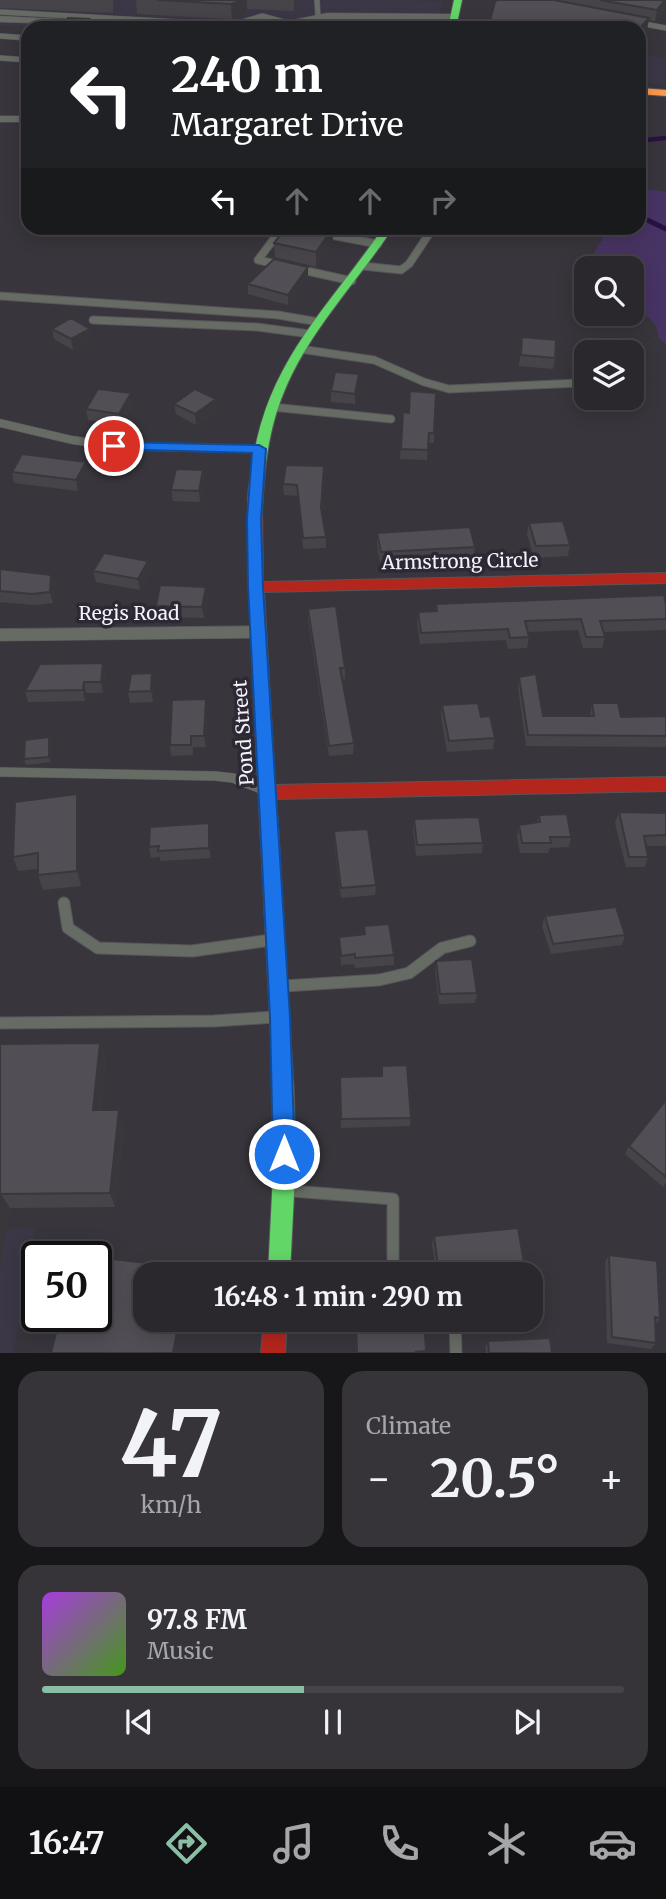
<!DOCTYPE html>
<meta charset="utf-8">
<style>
body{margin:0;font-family:Merriweather,serif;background:#363439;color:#f1f3f6;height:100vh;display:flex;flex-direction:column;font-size:26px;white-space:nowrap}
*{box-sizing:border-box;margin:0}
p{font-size:23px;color:#a5a6aa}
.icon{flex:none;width:38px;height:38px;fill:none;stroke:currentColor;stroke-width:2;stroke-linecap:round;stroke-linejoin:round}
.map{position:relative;height:1353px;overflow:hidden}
.sheet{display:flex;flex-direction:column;gap:18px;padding:18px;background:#171619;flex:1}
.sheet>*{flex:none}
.guide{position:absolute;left:21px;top:21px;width:625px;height:214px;border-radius:21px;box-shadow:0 4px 18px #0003,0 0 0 2px #464449;background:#202124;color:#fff;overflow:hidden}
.tools{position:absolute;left:574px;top:256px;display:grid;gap:14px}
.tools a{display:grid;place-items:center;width:70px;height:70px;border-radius:14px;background:#2a282d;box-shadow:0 4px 18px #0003,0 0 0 2px #464449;font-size:35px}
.speed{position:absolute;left:21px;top:1241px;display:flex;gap:14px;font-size:35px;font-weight:700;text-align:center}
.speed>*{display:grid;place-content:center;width:91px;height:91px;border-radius:50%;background:#2a282d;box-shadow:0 4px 18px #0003,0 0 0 2px #464449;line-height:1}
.speed .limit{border:4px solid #111;border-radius:10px;background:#fff;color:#111}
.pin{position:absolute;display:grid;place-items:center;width:60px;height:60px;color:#fff;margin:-30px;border:4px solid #fff;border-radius:50%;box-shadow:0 2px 7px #0007}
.me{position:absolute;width:77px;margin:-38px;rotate:0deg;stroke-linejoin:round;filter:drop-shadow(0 0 5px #0008)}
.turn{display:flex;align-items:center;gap:24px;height:147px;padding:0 35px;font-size:32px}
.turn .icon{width:91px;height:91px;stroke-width:2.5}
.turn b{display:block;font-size:49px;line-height:60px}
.lanes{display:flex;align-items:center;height:66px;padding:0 35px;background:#0003;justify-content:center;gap:35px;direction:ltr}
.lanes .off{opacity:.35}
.big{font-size:52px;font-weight:700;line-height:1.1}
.sheet .tile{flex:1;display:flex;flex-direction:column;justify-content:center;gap:10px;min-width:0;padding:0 24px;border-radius:21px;background:#363439}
.sheet .dial{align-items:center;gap:0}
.dial b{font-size:91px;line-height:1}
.song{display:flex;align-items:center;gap:21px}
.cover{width:84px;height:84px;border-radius:10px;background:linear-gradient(135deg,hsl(280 70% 55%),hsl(100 70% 35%))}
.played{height:7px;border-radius:4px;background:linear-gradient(90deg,#8abfa5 45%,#464449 45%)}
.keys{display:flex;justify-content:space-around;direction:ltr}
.heat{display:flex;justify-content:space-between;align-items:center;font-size:38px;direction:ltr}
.sheet .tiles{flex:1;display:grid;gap:18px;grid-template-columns:1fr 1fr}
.tile:last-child{grid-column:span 2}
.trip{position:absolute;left:133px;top:1262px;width:410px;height:70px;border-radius:21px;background:#2a282d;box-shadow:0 4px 18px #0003,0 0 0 2px #464449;font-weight:700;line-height:70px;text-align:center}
.dock{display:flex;height:112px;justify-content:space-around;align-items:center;background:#111012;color:#a5a6aa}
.dock .icon{width:49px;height:49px}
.dock .selected{color:#8abfa5}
.dock b{font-size:32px;color:#f1f3f6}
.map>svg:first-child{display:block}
</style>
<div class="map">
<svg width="666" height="1353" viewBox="0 0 666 1353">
<rect width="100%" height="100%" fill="#38363c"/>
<path fill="#3c3746" d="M0,0h411l32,2 -6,24 -111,-5 -3,7h-267l-56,-3z
M639,54l27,5 -2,25 -25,-2z
M36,1228l-23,125h-13v-124z"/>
<path fill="#483464" d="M639,188l27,4v152l-7,-6c-1,-19 -13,-21 -27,-31v-39h-26l-12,-15 15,-25h30v-9h3l-3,-3z"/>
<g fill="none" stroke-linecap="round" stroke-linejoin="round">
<path stroke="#291243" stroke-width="4.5" d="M639,154l7,-14 20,-2"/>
<path stroke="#291243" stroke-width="5" d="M639,216l27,13"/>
<defs>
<path id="lane-far3" d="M317,0l1,17
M0,12l232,13 30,-9 22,6
M639,23l27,5
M0,36l28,2
M0,58l28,2"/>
<path id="lane-far2" d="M325,234l53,10
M281,265l-23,-5 24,-32
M363,266l38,4 8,-6 24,-36
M298,269l54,12
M0,296l278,19 41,7
M93,320l164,7 53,7
M300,349l74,11 50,22 25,7 129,-6
M272,407l119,12"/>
<path id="lane-far1" d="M0,772l215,4 18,2 31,12"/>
<path id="lane" d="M64,903l4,25 30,20 94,3 79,-11
M284,986l95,-6 30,-7 33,-25 28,-7
M0,1023l214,-2 61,-4
M292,1191l101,8v75
M455,1320l1,33"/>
<path id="street" d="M327,13l127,1 4,3 -4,3 -127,-1 -53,9h-20z
M0,16l173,9 5,3 -178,-6z
M0,116h28v6h-28z
M0,419l72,17 43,6 144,3 7,4 -7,4 -144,-3 -43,-6 -72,-17z
M258,626l8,6 -8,6 -258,3v-12z"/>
<path id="fast" d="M454,0h8l-6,28h-8z
M383,228h10c-36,54 -84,103 -109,164 -16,38 -20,79 -22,120l-7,5 -5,-2c-5,-12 0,-33 2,-47 13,-105 75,-158 131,-240z
M269,818l6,2 3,5 16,271 1,78 -5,100h-22l5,-100 1,-78 -14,-271 3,-5z"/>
<path id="slow" d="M639,88l27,2v6l-27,-2z"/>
<path id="jam" d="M255,507l7,5 1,70 403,-9v10l-402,9 11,193 391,-8v14l-390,8 2,26 -3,5 -6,2 -6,-2 -3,-5 -11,-238 -1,-75z
M264,1320h23l-2,33h-24z"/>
</defs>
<use href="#lane-far3" stroke="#56555a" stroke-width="6"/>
<use href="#lane-far2" stroke="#56555a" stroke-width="9"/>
<use href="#lane-far1" stroke="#56555a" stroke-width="10"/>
<use href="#lane" stroke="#56555a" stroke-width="13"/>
<use href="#street" stroke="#56555a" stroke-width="1"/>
<use href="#fast" stroke="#56555a" stroke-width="2"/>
<use href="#slow" stroke="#56555a" stroke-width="2"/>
<use href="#jam" stroke="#56555a" stroke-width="2"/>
<use href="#lane-far3" stroke="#666b64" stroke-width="5"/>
<use href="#lane-far2" stroke="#666b64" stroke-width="7"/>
<use href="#lane-far1" stroke="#666b64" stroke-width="9"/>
<use href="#lane" stroke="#666b64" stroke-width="11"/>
<use href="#street" fill="#666b64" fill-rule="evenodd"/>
<use href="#fast" fill="#63d668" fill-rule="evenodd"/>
<use href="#slow" fill="#ff974d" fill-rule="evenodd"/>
<use href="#jam" fill="#b3261e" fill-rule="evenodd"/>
</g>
<path fill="#464449" d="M0,0h113v13l-113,-5z
M136,0h162l-4,11 -47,-2 -3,7 -12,3 -95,-5z
M497,0h169l-2,10 -9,11 -6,-1 -2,10 -8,-2h-151z
M333,242l-17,25 -41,-10 -1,-14z
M308,277l-20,28 -40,-11v-10z
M52,329h38l2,10 -19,11 -19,-11z
M522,337l33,21 -2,11 -34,-3z
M359,374v11l-4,19 -24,-2v-11z
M133,404l-12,21 -33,-5 -2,-11z
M174,404l43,6 -21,15 -20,-11z
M403,412l6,1 25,20v10h-6l-1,17 -27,-1z
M86,462l2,11 -10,18 -64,-8 -2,-11z
M203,470l1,10 -4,22 -27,-1 -2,-11z
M324,477l-2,35 4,25v11l-23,1 -5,-53 -14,-1 -1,-11z
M529,523l41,22 -2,11 -34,2 -7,-24z
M377,533l98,14 -2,11 -93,5 -3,-19z
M148,561l2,11 -10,18 -44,-8 -3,-11z
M0,569l51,6 3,11 -1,17 -18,2 -35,-3z
M206,587l1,11 -3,20 -46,-1 -2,-11z
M436,604h230v26l-62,2 1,5 -3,11h-19l-5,-18 -50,2 1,5 -2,11 -19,1 -2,-9 -86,4 -3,-21 1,-11 17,-1z
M308,609l37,59v11h-3l12,64 -1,11 -24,2 -21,-136z
M103,663l2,11 -2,19h-17l-1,8 -57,1 -3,-11z
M152,673l2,11 -1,18 -23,1 -2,-11z
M519,677l24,39h47l2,-13 29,14 45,-1v31l-140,-1 -8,-58z
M442,705l39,12 14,21 -2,11 -46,3 -6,-36z
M207,710l-1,37h-13v8l-22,1 -1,-11z
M49,737l2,5v20l-25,3 -2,-6z
M81,810v76l-38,4 -5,-15v-6l-20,2 -5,-14z
M619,812l47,1v33h-20l2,11 -3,10h-19l-11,-44z
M539,815l32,22 -2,10 -19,1 -2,5h-28l-3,-17 2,-11 18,-3z
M414,819l69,24 -1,10 -66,3 -3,-27z
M209,823l2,35 -51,3v-4l-9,1 -2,-11z
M334,831l42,54 -1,10 -34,3 -7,-56z
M545,916l80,19 -3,10 -71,9 -9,-28z
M364,926l30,29v10l-39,3 -1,-4 -13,1 -2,-28 25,-3z
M436,961l41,32 -2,10 -36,1 -4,-33z
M100,1043l6,17 -6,50 24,16 -9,81 -105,1 -10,67v-231z
M382,1066l29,52 -1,8 -69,2 -1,-51 41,-1z
M666,1100v83l-3,4 -38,-33 4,-8z
M434,1236l92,38h-90l-4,-30z
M609,1255l51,63 -4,6v19l-5,6 -44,-6 -2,-81z
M488,1341l64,12h-66l-1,-6z"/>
<path fill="#39373c" d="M244,0h3v9l-3,7 -12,3 -1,-15z
M294,0h4l-4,11z
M666,0l-2,10 -9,11 2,-11z
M649,18l-2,12 -8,9v-10z
M89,19l1,9h-7z
M333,228v14l-17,25v-15z
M308,267v10l-20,28v-10z
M90,329l2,10 -19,11 -2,-11z
M359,374v11l-4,19v-10z
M131,393l2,11 -12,21 -2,-11z
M216,399l1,11 -21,15 -1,-11z
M86,462l2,11 -10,18 -2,-11z
M324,466v11l-3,42v-11z
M203,470l1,10 -4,22 -1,-11z
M148,561l2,11 -10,18 -2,-11z
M51,575l3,11 -1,17 -3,-11z
M206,587l1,11 -3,20 -2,-11z
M103,663l2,11 -2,19 -2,-11z
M152,673l2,11 -1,18 -2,-11z
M84,682l2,11 -1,8 -2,-11z
M206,699l1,11 -1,37 -2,-11z
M49,737l2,5v20l-2,-5z
M77,794l4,16v76l-4,-15z
M209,823l1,11 1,24 -2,-10z
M100,1043l6,17 -8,65 -5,-15z
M119,1110l5,16 -9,81 -5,-14z
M1,1194l9,14 -10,67v-71z
M179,1320h5l-6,33h-5z"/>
<path fill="#514f55" stroke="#39373c" stroke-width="2" d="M157,0h87l-13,4z
M497,0h57l95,18 -10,11v-1h-11l-15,-3v3h-125l7,-26z
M600,0h65l-8,10z
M68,18l21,1 -6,9h-21z
M397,24h30v4h-32z
M286,228h47l-17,24 -42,-9z
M274,259l34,8 -20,28 -40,-11z
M71,318l19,11 -19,10 -19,-10z
M522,337l34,3 -1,18 -34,-3z
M335,372l24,2 -4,20 -24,-3z
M98,389l33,4 -12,21 -33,-5z
M195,389l21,10 -21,15 -21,-10z
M410,391l26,2 -2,40h-5l-1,17 -27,-1 2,-37 6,1z
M22,454l64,8 -10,18 -64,-8z
M286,465l38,1 -3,42 5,29 -23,1 -6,-53 -14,-1z
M176,469l27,1 -4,21 -28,-1z
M563,521l7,24 -34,1 -7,-23z
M470,527l5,20 -94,5 -4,-19z
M104,553l44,8 -10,18 -45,-8z
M0,569l51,6 -1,17 -18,2 -32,-3z
M160,585l46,2 -4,20 -46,-1z
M664,595l2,9v15l-66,2 5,16h-19l-5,-18 -56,2 4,16 -19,1 -2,-9 -87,4 -3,-21 19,-1 -1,-7z
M336,606l9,62h-5l14,75 -25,3 -21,-137z
M103,663l-2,19h-17l-1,8 -58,1 15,-27z
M152,673l-1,18 -23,1 3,-18z
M536,674l7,42h51l-2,-13h26l3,14 45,-1v20l-138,-1 -9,-58z
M206,699l-2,37h-13v9h-21l2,-45z
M478,703l3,14 9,-1 5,22 -46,3 -7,-36z
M49,737v20l-25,2 1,-19z
M77,794v77l-39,4v-22l-25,4 2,-55z
M619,812l47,1v22l-22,1 4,21h-19z
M567,814l4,23h-21l1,6h-29l-3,-18 21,-3 -1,-7z
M479,817l4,26 -66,2 -3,-26z
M209,823v25l-51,3 1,-5 -10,1 1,-20z
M368,829l8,56 -35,3 -7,-57z
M616,907l9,28 -72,9 -8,-28z
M389,924l5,31 -39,3v-4l-14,2 -2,-19 26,-3 -1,-8z
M472,959l5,34 -37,1 -4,-33z
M100,1043l-7,67h26l-9,83 -109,1 -1,10v-160z
M407,1065l4,53 -70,1 -1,-42 42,-1v-10z
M666,1100v77l-37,-31z
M518,1228l8,46h-87l-5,-38z
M609,1255l48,6 3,57 -5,-1 1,26 -44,-6z
M96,1257l92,11 -1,6h-42v46h34l-6,33h-122l9,-37h36z
M356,1320h68l2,31 -10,1v1h-59z
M550,1338l2,15h-63l-1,-12z"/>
<path fill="#1a73e8" stroke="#114b97" stroke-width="2" d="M114,442l145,3 7,4 -5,70 2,68 27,430 5,137 -3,8 -8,3 -7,-3 -4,-8 -3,-137 -22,-430 -1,-68 5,-66 -142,-4v-6z"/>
<g text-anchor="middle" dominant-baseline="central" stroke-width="7" stroke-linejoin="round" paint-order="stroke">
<g font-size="19" fill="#f4f2fa" stroke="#2d2934">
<text transform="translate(460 561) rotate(-1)">Armstrong Circle</text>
<text x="129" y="613">Regis Road</text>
<text transform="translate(243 733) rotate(-94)">Pond Street</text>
</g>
</g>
</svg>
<div class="tools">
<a><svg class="icon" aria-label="search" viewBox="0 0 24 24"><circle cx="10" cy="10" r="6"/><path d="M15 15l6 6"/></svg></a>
<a><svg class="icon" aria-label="layers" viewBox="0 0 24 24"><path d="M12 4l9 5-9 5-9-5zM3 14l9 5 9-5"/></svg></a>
</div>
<div class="speed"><div class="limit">50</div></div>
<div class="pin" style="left:114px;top:446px;background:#d93025"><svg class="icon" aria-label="arrive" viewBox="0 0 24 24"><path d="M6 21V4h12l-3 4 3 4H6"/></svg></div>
<svg class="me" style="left:284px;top:1154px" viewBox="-20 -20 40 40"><circle r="17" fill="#1a73e8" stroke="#fff" stroke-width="3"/><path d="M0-11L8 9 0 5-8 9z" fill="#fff"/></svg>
<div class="trip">16:48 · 1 min · 290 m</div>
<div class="guide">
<div class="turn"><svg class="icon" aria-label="left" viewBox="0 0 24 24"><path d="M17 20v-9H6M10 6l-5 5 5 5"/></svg><div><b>240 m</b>Margaret Drive</div></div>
<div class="lanes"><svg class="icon" aria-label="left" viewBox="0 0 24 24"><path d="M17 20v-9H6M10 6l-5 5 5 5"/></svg><svg class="icon off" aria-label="ahead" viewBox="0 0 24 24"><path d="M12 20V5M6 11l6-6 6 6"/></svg><svg class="icon off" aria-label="ahead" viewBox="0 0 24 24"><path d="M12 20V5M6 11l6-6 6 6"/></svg><svg class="icon off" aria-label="right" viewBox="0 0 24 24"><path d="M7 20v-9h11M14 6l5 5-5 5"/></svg></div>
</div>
</div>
<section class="sheet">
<div class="tiles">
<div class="tile dial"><b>47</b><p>km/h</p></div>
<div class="tile"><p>Climate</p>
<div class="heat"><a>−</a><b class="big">20.5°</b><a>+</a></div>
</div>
<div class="tile">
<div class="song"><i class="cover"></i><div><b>97.8 FM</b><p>Music</p></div></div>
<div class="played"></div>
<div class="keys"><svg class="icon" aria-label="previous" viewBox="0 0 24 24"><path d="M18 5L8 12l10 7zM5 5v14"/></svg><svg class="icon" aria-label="pause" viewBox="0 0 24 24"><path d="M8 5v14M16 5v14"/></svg><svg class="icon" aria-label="next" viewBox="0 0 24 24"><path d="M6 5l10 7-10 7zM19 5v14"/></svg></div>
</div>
</div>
</section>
<nav class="dock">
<b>16:47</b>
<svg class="icon selected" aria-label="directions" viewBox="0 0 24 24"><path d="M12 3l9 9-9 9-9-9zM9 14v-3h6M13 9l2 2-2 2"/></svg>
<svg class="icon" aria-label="music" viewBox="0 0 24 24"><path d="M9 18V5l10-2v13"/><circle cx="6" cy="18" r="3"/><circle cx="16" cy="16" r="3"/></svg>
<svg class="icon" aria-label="phone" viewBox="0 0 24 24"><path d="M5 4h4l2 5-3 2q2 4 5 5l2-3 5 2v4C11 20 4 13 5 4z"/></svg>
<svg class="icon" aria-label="climate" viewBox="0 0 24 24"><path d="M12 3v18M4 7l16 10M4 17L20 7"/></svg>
<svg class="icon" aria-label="car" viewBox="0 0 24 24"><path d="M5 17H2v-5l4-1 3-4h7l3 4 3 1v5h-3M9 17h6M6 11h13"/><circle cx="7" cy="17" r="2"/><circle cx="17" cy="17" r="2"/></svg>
</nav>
